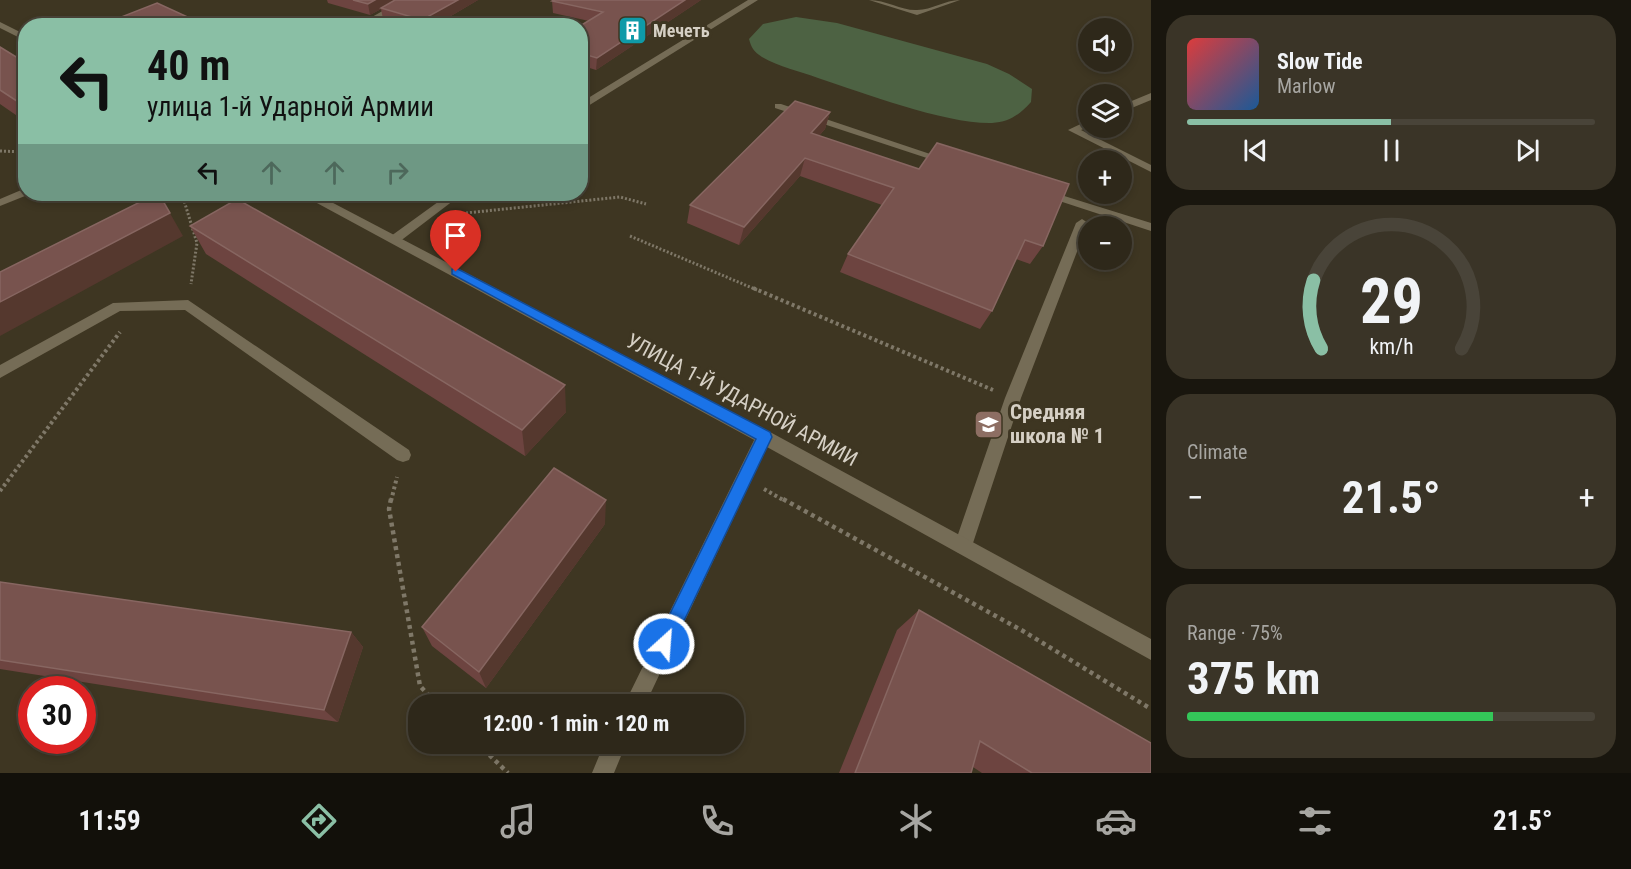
<!DOCTYPE html>
<meta charset="utf-8">
<style>
body{margin:0;font-family:"Roboto Condensed",sans-serif;background:#3a3427;color:#f1f3f6;height:100vh;display:flex;flex-direction:column;font-size:22px;white-space:nowrap}
*{box-sizing:border-box;margin:0}
p{font-size:20px;color:#a7a6a2}
.icon{flex:none;width:33px;height:33px;fill:none;stroke:currentColor;stroke-width:2;stroke-linecap:round;stroke-linejoin:round}
.map{position:relative;flex:1;overflow:hidden}
.panel{display:flex;flex-direction:column;gap:15px;padding:15px;background:#19160e;width:480px}
.panel>*{flex:none}
.hud{position:absolute;left:18px;top:18px;width:570px;height:183px;border-radius:24px;box-shadow:0 3px 9px #0003,0 0 0 2px #494439;background:#8abfa5;color:#111;overflow:hidden}
.buttons{position:absolute;left:1078px;top:18px;display:grid;gap:12px}
.buttons a{display:grid;place-items:center;width:54px;height:54px;border-radius:50%;background:#2e281a;box-shadow:0 3px 9px #0003,0 0 0 2px #494439;font-size:30px}
.speed{position:absolute;left:18px;top:676px;display:flex;gap:12px;font-size:30px;font-weight:700;text-align:center}
.speed>*{display:grid;place-content:center;width:78px;height:78px;border-radius:50%;background:#2e281a;box-shadow:0 3px 9px #0003,0 0 0 2px #494439;line-height:1}
.speed .limit{border:9px solid #d22;background:#fff;color:#111}
.pin{position:absolute;display:grid;place-items:center;width:51px;height:51px;color:#fff;margin:-62px -26px;border-radius:50% 50% 50% 0;rotate:-45deg;box-shadow:0 0 6px #0007}
.pin .icon{rotate:45deg}
.me{position:absolute;width:66px;margin:-33px;rotate:26deg;stroke-linejoin:round;filter:drop-shadow(0 0 4px #0008)}
.turn{display:flex;align-items:center;gap:21px;height:126px;padding:0 30px;font-size:27px}
.turn .icon{width:78px;height:78px;stroke-width:2.5}
.turn b{display:block;font-size:42px;line-height:51px}
.lanes{display:flex;align-items:center;height:57px;padding:0 30px;background:#0003;justify-content:center;gap:30px;direction:ltr}
.lanes .off{opacity:.35}
.big{font-size:45px;font-weight:700;line-height:1.1}
.panel .tile{flex:1;display:flex;flex-direction:column;justify-content:center;gap:9px;min-width:0;padding:0 21px;border-radius:24px;background:#3a3427}
.panel .dial{align-items:center;gap:0}
.dial svg{height:156px;overflow:visible;fill:none;stroke:#494439;stroke-width:7;stroke-linecap:round;text-anchor:middle}
.dial text{fill:#f1f3f6;stroke:none}
.song{display:flex;align-items:center;gap:18px}
.cover{width:72px;height:72px;border-radius:9px;background:linear-gradient(135deg,hsl(0 70% 55%),hsl(210 70% 35%))}
.played{height:6px;border-radius:3px;background:linear-gradient(90deg,#8abfa5 50%,#494439 50%)}
.keys{display:flex;justify-content:space-around;direction:ltr}
.heat{display:flex;justify-content:space-between;align-items:center;font-size:33px;direction:ltr}
.charge{height:9px;border-radius:4px;background:linear-gradient(90deg,#34c759 75%,#494439 0)}
.trip{position:absolute;left:408px;top:694px;width:336px;height:60px;border-radius:24px;background:#2e281a;box-shadow:0 3px 9px #0003,0 0 0 2px #494439;font-weight:700;line-height:60px;text-align:center}
.menu{display:flex;height:96px;justify-content:space-around;align-items:center;background:#12100a;color:#a7a6a2}
.menu .icon{width:42px;height:42px}
.menu .active{color:#8abfa5}
.menu b{font-size:27px;color:#f1f3f6}
main{display:flex;flex:1;min-height:0}
.map>svg:first-child{display:block}
</style>
<main>
<div class="map">
<svg width="1151" height="773" viewBox="0 0 1151 773">
<rect width="100%" height="100%" fill="#3e3622"/>
<path fill="#4d6243" d="M796,17l41,6 150,41 22,10 23,15 -1,13c-11,12 -21,20 -39,21 -47,1 -128,-30 -174,-45 -18,-7 -39,-11 -56,-21 -8,-5 -11,-10 -13,-18l14,-15z"/>
<g fill="none" stroke-linecap="round" stroke-linejoin="round">
<path stroke="#7f7868" stroke-width="3" stroke-dasharray="2 2" stroke-linecap="butt" d="M0,151l26,1
M182,194l15,49 -6,41
M466,213l154,-16 26,7
M630,236l127,54"/>
<path stroke="#7f7868" stroke-width="4" stroke-dasharray="3 3" stroke-linecap="butt" d="M753,288l240,102
M764,489l21,12
M0,491l120,-159
M391,501l6,-24"/>
<path stroke="#7f7868" stroke-width="4.5" stroke-dasharray="4 4" stroke-linecap="butt" d="M391,499l-2,10 31,177 18,19
M783,499l240,132 128,78
M478,744l30,29"/>
<path fill="#756c56" fill-rule="evenodd" d="M748,0h10l-178,111v-8z
M869,0c17,0 34,11 48,10 15,0 28,-10 43,-10l-43,15z
M1151,93v7l-29,12v-7z
M775,104h6l170,57 -9,2 -167,-55z
M1089,120v7l-8,3 70,35v7l-83,-42z
M26,188v6h4l-30,12v-7z
M1045,190l106,33v8l-110,-36v-4z
M449,194h13l-63,48h-8v-6z
M1082,219l6,4 -67,175 -49,148 -3,6 -6,2 -6,-2 -3,-6 51,-148 71,-175z
M188,300l221,150 2,5 -2,5 -6,2 -6,-2 -212,-150 -65,1 -120,67v-13l113,-62z"/>
<path fill="#756c56" fill-rule="evenodd" d="M402,0h10l-45,26h-11z
M764,430l6,2 2,5 -127,268h-21l134,-273z
M604,744h22l-12,29h-22z"/>
<path fill="#756c56" fill-rule="evenodd" d="M0,22l26,13v6l-26,-13z
M303,194h13l454,238 381,207v21l-393,-218 -454,-246z"/>
</g>
<path fill="#6d4440" d="M327,0h151l-44,26h-29l-22,-7 -2,-10 -11,6 -42,-12z
M554,0h147l-105,70 -16,-5v-39l9,-5 -36,-8 -1,-12z
M0,47l26,16v59l-26,-18z
M830,112l-5,17 -6,7 224,110 -13,18 -14,-5 -24,52 -12,18 -140,-57 8,-18 34,-49 -82,-29 -61,69 -52,-22 3,-18z
M190,226l376,186 -41,44 -319,-202z
M605,524l-119,164 -54,-42 -10,-19z
M0,582l351,50 12,15 -25,75 -338,-53z
M919,610l232,163h-169l-9,-6 -2,6h-132l58,-143z"/>
<path fill="#55382e" d="M375,0h22l-16,8v1l-11,6 -2,-11z
M458,0h20l-44,26h-11l-1,-6z
M685,0h16l-105,70 1,-12z
M192,19l3,7 -9,-4z
M830,112l-5,17 -20,22 6,-18z
M805,158l-5,18 -61,69 5,-18z
M159,194l24,42 -183,100v-34z
M565,385l1,27 -41,44 -3,-26z
M606,500l-1,24 -119,164 -7,-16z
M351,632l12,15 -25,75 -14,-12z"/>
<path fill="#78534e" stroke="#876661" stroke-width="1.5" d="M353,0h22l-7,4z
M395,0h63l-36,20 -41,-12z
M554,0h131l-88,58 -17,-5v-27l23,-14 -51,-11z
M157,3l35,16 -6,3 9,4h-82l-7,-3z
M0,47l26,16v44l-26,-17z
M795,101l35,11 -19,21 108,36 18,-26 132,41 -26,62 -18,-6 -33,71 -144,-57 46,-66 -89,-30 -61,69 -54,-22z
M156,194h3l11,19 -170,89v-30z
M237,199l328,186 -43,45 -332,-204z
M554,468l52,32 -127,172 -57,-45z
M0,582l351,50 -27,78 -324,-50z
M919,610l232,133v30h-119l-52,-32 -9,32h-116z"/>
<path fill="#1a73e8" stroke="#114b97" stroke-width="1.5" d="M456,268l314,164 2,5 -102,213 -6,3 -7,-3 -2,-6 101,-205 -304,-165v-5z"/>
<defs>
<symbol id="building-square" viewBox="-11 -11 22 22"><rect x="-9" y="-9" width="18" height="18" rx="4" fill="#0f9aa8" stroke="#3e3622"/><path d="M-4-6H4V6H1V3H-1V6H-4ZM-2.5-4.3h1.7v1.8h-1.7ZM.8-4.3h1.7v1.8H.8ZM-2.5-1h1.7V.8h-1.7ZM.8-1h1.7V.8H.8Z" fill="#fff"/></symbol>
<symbol id="school-square" viewBox="-11 -11 22 22"><rect x="-9" y="-9" width="18" height="18" rx="4" fill="#8d6e63" stroke="#3e3622"/><path d="M0-5L7-2L0 1L-7-2ZM-4 1L0 2.5L4 1V4Q0 6-4 4Z" fill="#fff"/></symbol>
</defs>
<g fill-rule="evenodd">
<use href="#building-square" x="616" y="14" width="33" height="33"/>
<use href="#school-square" x="972" y="408" width="33" height="33"/>
</g>
<g text-anchor="middle" dominant-baseline="central" stroke-width="6" stroke-linejoin="round" paint-order="stroke">
<g font-size="18" font-weight="bold" fill="#d6d0c5" stroke="#3e3622" text-anchor="start">
<text x="653" y="30">Мечеть</text>
</g>
<g font-size="21" fill="#d6d0c5" stroke="#3e3622">
<text transform="translate(742 400) rotate(28)">УЛИЦА 1-Й УДАРНОЙ АРМИИ</text>
</g>
<g font-size="21" font-weight="bold" fill="#d6d0c5" stroke="#3e3622" text-anchor="start">
<text x="1010" y="412">Средняя<tspan x="1010" dy="24">школа № 1</tspan></text>
</g>
</g>
</svg>
<div class="buttons">
<a><svg class="icon" aria-label="sound" viewBox="0 0 24 24"><path d="M4 9h4l5-4v14l-5-4H4zM17 9q2 3 0 6"/></svg></a>
<a><svg class="icon" aria-label="layers" viewBox="0 0 24 24"><path d="M12 4l9 5-9 5-9-5zM3 14l9 5 9-5"/></svg></a>
<a>+</a>
<a>−</a>
</div>
<div class="speed"><div class="limit">30</div></div>
<div class="pin" style="left:456px;top:272px;background:#d93025"><svg class="icon" aria-label="arrive" viewBox="0 0 24 24"><path d="M6 21V4h12l-3 4 3 4H6"/></svg></div>
<svg class="me" style="left:664px;top:644px" viewBox="-20 -20 40 40"><circle r="17" fill="#1a73e8" stroke="#fff" stroke-width="3"/><path d="M0-11L8 9 0 5-8 9z" fill="#fff"/></svg>
<div class="trip">12:00 · 1 min · 120 m</div>
<div class="hud">
<div class="turn"><svg class="icon" aria-label="left" viewBox="0 0 24 24"><path d="M17 20v-9H6M10 6l-5 5 5 5"/></svg><div><b>40 m</b>улица 1-й Ударной Армии</div></div>
<div class="lanes"><svg class="icon" aria-label="left" viewBox="0 0 24 24"><path d="M17 20v-9H6M10 6l-5 5 5 5"/></svg><svg class="icon off" aria-label="ahead" viewBox="0 0 24 24"><path d="M12 20V5M6 11l6-6 6 6"/></svg><svg class="icon off" aria-label="ahead" viewBox="0 0 24 24"><path d="M12 20V5M6 11l6-6 6 6"/></svg><svg class="icon off" aria-label="right" viewBox="0 0 24 24"><path d="M7 20v-9h11M14 6l5 5-5 5"/></svg></div>
</div>
</div>
<section class="panel">
<div class="tile">
<div class="song"><i class="cover"></i><div><b>Slow Tide</b><p>Marlow</p></div></div>
<div class="played"></div>
<div class="keys"><svg class="icon" aria-label="previous" viewBox="0 0 24 24"><path d="M18 5L8 12l10 7zM5 5v14"/></svg><svg class="icon" aria-label="pause" viewBox="0 0 24 24"><path d="M8 5v14M16 5v14"/></svg><svg class="icon" aria-label="next" viewBox="0 0 24 24"><path d="M6 5l10 7-10 7zM19 5v14"/></svg></div>
</div>
<div class="tile dial"><svg viewBox="0 0 100 80">
<path d="M14 69A42 42 0 1 1 86 69"/>
<path d="M14 69A42 42 0 0 1 10 34" stroke="#8abfa5"/>
<text x="50" y="56" font-size="32" font-weight="700">29</text>
<text x="50" y="72" font-size="11">km/h</text>
</svg></div>
<div class="tile"><p>Climate</p>
<div class="heat"><a>−</a><b class="big">21.5°</b><a>+</a></div>
</div>
<div class="tile"><p>Range · 75%</p><b class="big">375 km</b><div class="charge"></div></div>
</section>
</main>
<nav class="menu">
<b>11:59</b>
<svg class="icon active" aria-label="directions" viewBox="0 0 24 24"><path d="M12 3l9 9-9 9-9-9zM9 14v-3h6M13 9l2 2-2 2"/></svg>
<svg class="icon" aria-label="music" viewBox="0 0 24 24"><path d="M9 18V5l10-2v13"/><circle cx="6" cy="18" r="3"/><circle cx="16" cy="16" r="3"/></svg>
<svg class="icon" aria-label="phone" viewBox="0 0 24 24"><path d="M5 4h4l2 5-3 2q2 4 5 5l2-3 5 2v4C11 20 4 13 5 4z"/></svg>
<svg class="icon" aria-label="climate" viewBox="0 0 24 24"><path d="M12 3v18M4 7l16 10M4 17L20 7"/></svg>
<svg class="icon" aria-label="car" viewBox="0 0 24 24"><path d="M5 17H2v-5l4-1 3-4h7l3 4 3 1v5h-3M9 17h6M6 11h13"/><circle cx="7" cy="17" r="2"/><circle cx="17" cy="17" r="2"/></svg>
<svg class="icon" aria-label="filters" viewBox="0 0 24 24"><path d="M4 7h16M4 17h16"/><circle cx="9" cy="7" r="2"/><circle cx="15" cy="17" r="2"/></svg>
<b>21.5°</b>
</nav>
